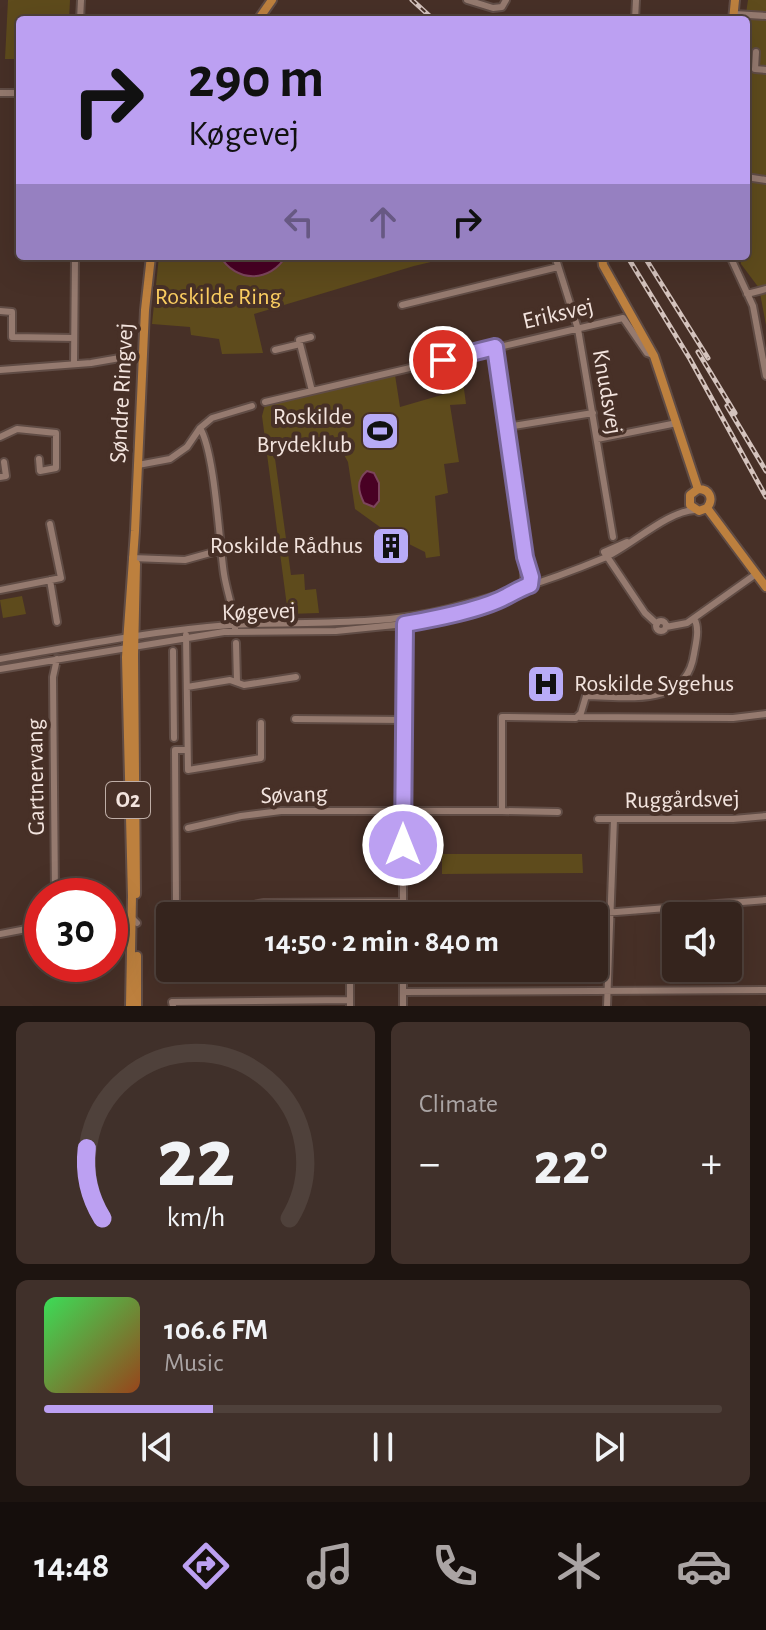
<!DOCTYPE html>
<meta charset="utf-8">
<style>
body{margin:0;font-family:"Alegreya Sans",sans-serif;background:#40302a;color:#f1f3f6;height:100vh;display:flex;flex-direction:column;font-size:30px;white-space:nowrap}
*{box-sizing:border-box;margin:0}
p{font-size:26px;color:#aaa4a4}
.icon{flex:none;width:44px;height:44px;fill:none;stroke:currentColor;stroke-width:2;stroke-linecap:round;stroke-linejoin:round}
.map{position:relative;height:1006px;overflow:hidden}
.panel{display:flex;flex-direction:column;gap:16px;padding:16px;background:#1d1410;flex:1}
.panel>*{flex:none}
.banner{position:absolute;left:16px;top:16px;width:734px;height:244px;border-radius:8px;box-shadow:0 8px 32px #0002,0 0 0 2px #4f413b;background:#bca0f2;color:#111;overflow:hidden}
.fabs{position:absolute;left:662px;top:902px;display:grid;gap:16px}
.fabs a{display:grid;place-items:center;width:80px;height:80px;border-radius:8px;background:#35241d;box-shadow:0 8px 32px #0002,0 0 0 2px #4f413b;font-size:40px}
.speed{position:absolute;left:24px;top:878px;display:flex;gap:16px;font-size:40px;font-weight:700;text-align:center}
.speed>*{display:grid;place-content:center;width:104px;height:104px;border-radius:50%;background:#35241d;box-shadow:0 8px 32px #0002,0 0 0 2px #4f413b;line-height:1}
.speed .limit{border:12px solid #d22;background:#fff;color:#111}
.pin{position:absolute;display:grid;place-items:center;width:68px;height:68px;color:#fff;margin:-34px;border:4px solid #fff;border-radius:50%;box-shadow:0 2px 8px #0007}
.me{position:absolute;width:88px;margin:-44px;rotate:0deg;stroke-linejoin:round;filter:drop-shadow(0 0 6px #0008)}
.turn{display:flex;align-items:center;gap:28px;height:168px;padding:0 40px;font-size:36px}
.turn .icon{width:104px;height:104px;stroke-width:2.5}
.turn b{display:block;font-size:56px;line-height:68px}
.lanes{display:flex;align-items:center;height:76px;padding:0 40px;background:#0003;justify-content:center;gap:40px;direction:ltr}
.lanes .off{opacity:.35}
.big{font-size:60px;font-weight:700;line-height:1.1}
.panel .tile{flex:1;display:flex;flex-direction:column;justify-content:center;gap:12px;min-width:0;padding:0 28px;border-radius:12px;background:#40302a}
.panel .dial{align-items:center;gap:0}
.dial svg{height:208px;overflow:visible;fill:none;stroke:#4f413b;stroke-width:7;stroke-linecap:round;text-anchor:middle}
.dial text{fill:#f1f3f6;stroke:none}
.song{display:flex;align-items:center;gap:24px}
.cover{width:96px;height:96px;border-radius:12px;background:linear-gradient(135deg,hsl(130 70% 55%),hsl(20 70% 35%))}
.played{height:8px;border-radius:4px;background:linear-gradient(90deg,#bca0f2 25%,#4f413b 25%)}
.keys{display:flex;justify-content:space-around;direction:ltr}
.heat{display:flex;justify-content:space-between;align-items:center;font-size:44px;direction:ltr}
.panel .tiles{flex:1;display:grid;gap:16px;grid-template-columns:1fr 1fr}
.tile:last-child{grid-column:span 2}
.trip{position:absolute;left:156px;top:902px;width:452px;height:80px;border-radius:8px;background:#35241d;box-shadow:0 8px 32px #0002,0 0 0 2px #4f413b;font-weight:700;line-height:80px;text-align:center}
.tabs{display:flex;height:128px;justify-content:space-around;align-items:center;background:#150e0c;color:#aaa4a4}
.tabs .icon{width:56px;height:56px}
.tabs .on{color:#bca0f2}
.tabs b{font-size:36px;color:#f1f3f6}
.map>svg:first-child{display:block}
</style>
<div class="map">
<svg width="766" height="1006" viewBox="0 0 766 1006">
<rect width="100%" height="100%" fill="#473027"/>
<path fill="#5e4b1c" d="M8,0h62l-1,20h-49v39h-15z
M748,0h18v325l-7,-37 -18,-24 -1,-8h6l-1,-236z
M159,256h297l-42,10 -160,48 9,39 -41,1 -3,-15 -28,-4 -1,-8 -38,-3z
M460,359l6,45 -16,1 9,57 -15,2 4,29 -13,3 5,60 -14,2 -1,-6 -34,-17 -36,-26 -7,-47 -15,-27 -60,9 18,131 13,-1 1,16 11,-1 3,24 -31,1 -26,-198 3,-11 130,-30 5,32 45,-13 -4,-31z
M22,596l4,18 -23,4 -3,-18z
M442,854h140l1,19 -141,1z"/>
<path fill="#490124" stroke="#7c455c" stroke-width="2" d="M220,256h66c-16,27 -50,27 -66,0z
M367,471l7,2 5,10v18l-5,6 -10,-4c-6,-12 -8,-23 3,-32z"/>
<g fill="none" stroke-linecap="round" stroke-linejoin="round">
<defs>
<path id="minor" d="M467,0l26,8 9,-1 4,-7
M734,14l32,2
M80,20l1,-20
M635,20l1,-20
M756,52l-1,17 11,1
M0,93h20
M746,177l20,3
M555,256l23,73 35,208
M730,256l23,50 13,70
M747,294l19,-5
M402,305l156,-38
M0,311l12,1v25l62,1
M300,344l-1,-4 12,-3
M495,347l29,198v34l6,6
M275,350l25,-6 12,47
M74,364l1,-108
M0,370l91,-7 52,-9
M265,402l358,-84 24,35 6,2
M507,427l86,-14
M200,428c15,25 19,113 24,146 3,19 10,36 11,54
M0,437l17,-8 39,4v35l-16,3 -1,-12
M597,439l80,-16
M138,465l32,-6 17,-12 13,-19 12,-10 40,-12
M0,477l6,-1 -2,-14
M604,552l41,61 12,11
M604,552l23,-10
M132,558l53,2 36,-10
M526,560l5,17 -1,7
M50,580l7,42
M0,590l61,-12 -11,-54
M656 626a5 5 0 1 1 10 0a5 5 0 1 1-10 0Z
M399,621l4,25
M666,627l21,-4 69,-49
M186,635l2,135 73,-12v-35
M236,643l1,39
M173,651l1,87
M0,659c76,-13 152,-28 229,-34 72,-4 148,2 219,-16 52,-13 106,-30 156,-51 27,-12 63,-47 91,-48
M0,669l224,-37 112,-1 69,-7 52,-11 50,-17 8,-6
M187,687l43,-7 14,5 52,-8
M580,717l153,1 33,-4
M295,719l108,1
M502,811l56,1
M598,819h135l33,-3
M188,828l53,-12 40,-5h221v-94l74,1 5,-5 5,-17c40,0 100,13 108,-42 2,-12 6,-25 0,-36
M55,896l-2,-219 4,-18
M176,903l-1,-153h12
M198,916l66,-13 139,-1
M403,916v-248l2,-44
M436,916l143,-1 187,-15
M110,919l22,-1 5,5
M0,934l42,-8
M163,949h7
M350,968v38
M403,968v38
M403,992l363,-2
M173,1006l-1,-4 178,-2
M607,1006l7,-187"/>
<path id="major" d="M258,20l14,-20
M733,20l2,-20
M602,256l1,9 51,91 44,133
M698,489l-8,6v10l9,6 8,-3
M698,489c12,0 16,10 9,19
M707,508l59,79
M136,564l-2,91 2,239
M137,956v50
M130,1006l2,-110 -6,-239 9,-126 10,-221 6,-54"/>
</defs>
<use href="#minor" stroke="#604c45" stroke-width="10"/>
<use href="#major" stroke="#604c45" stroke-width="12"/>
<use href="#minor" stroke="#957a6f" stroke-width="6"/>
<use href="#major" stroke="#bd803e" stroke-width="8"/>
<defs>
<path id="rail" d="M412,0l22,20
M627,256l63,103 76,138
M644,256l64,102
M698,352l37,61
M727,406l39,65"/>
</defs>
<use href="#rail" stroke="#d4c3bd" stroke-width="5"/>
<use href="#rail" stroke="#473027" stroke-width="2" stroke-dasharray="6" stroke-linecap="butt"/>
</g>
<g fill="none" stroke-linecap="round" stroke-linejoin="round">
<defs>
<path id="route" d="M403,845l2,-221c28,-5 77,-14 102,-28 8,-4 14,-8 23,-11l1,-8 -6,-20 -30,-210 -52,13"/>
</defs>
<use href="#route" stroke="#7a689d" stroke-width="20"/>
<use href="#route" stroke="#bca0f2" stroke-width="14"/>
</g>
<defs>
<symbol id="stadium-square" viewBox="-11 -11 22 22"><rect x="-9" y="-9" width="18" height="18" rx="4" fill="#b8abf7" stroke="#473027"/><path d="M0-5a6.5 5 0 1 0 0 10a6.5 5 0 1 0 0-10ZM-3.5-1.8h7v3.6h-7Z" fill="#111"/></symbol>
<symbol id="building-square" viewBox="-11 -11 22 22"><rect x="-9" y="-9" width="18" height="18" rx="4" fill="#b8abf7" stroke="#473027"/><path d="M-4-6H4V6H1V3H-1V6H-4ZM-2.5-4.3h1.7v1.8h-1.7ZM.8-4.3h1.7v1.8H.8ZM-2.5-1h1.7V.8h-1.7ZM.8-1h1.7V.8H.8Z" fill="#111"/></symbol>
<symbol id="hospital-square" viewBox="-11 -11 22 22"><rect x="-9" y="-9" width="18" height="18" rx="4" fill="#b8abf7" stroke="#473027"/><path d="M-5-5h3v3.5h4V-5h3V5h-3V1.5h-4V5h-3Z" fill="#111"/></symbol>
</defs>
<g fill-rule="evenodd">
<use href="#stadium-square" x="358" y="409" width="44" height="44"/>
<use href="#building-square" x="369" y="524" width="44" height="44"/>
<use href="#hospital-square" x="524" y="662" width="44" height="44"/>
</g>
<g text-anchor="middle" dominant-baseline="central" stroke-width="8" stroke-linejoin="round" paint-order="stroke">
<rect fill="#473027" stroke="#bfaea7" stroke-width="2" x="106" y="782" width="44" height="36" rx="6"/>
<g font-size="22" font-weight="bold" fill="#f3e4de">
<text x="128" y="800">O2</text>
</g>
<g font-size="24" fill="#fbce61" stroke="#473027">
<text x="218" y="297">Roskilde Ring</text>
</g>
<g font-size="24" fill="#f3e4de" stroke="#473027">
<text transform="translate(558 314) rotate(-13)">Eriksvej</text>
<text transform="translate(607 392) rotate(80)">Knudsvej</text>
<text transform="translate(122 393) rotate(-87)">Søndre Ringvej</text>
<text transform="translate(259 612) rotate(-2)">Køgevej</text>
<text transform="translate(36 777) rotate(-91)">Gartnervang</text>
<text transform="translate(294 795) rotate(-2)">Søvang</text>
<text transform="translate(682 800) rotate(-1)">Ruggårdsvej</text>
</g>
<g font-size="24" fill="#f3e4de" stroke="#473027" text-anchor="end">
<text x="352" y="417">Roskilde<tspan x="352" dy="28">Brydeklub</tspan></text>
<text x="363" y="546">Roskilde Rådhus</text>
<text x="574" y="684" text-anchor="start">Roskilde Sygehus</text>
</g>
</g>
</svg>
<div class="fabs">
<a><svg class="icon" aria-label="sound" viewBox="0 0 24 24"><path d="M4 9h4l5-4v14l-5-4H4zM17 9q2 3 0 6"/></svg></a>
</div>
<div class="speed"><div class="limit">30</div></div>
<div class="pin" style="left:443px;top:360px;background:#d93025"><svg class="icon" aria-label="arrive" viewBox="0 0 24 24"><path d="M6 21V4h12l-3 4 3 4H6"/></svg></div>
<svg class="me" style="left:403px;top:845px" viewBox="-20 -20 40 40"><circle r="17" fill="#bca0f2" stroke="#fff" stroke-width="3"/><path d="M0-11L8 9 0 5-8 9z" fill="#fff"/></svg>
<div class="trip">14:50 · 2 min · 840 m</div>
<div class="banner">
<div class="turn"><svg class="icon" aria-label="right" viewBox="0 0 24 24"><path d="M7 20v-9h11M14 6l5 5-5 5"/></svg><div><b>290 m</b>Køgevej</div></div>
<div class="lanes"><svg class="icon off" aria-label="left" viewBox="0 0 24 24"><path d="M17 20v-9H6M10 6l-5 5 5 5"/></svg><svg class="icon off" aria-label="ahead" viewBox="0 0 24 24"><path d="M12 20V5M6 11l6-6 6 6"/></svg><svg class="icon" aria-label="right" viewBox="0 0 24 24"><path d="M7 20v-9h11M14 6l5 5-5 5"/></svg></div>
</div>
</div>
<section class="panel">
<div class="tiles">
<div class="tile dial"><svg viewBox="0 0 100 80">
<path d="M14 69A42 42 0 1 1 86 69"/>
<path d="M14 69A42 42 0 0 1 8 42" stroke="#bca0f2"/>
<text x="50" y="56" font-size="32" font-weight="700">22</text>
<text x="50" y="72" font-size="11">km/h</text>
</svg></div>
<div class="tile"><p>Climate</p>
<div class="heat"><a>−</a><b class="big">22°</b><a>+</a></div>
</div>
<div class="tile">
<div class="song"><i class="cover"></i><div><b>106.6 FM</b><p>Music</p></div></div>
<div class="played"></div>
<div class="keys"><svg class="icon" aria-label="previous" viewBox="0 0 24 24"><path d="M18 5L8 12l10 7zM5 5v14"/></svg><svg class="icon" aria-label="pause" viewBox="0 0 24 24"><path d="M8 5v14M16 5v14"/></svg><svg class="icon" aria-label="next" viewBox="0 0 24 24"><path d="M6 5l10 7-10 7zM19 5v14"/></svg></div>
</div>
</div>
</section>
<nav class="tabs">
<b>14:48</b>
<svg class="icon on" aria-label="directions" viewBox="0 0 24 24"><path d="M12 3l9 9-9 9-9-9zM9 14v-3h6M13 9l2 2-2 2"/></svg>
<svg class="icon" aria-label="music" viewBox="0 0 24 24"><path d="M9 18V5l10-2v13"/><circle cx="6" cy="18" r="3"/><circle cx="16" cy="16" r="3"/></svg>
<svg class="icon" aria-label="phone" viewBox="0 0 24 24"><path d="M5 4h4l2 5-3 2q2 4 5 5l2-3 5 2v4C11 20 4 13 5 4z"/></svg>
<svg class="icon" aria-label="climate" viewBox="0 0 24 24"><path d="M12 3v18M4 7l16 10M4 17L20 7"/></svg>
<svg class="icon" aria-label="car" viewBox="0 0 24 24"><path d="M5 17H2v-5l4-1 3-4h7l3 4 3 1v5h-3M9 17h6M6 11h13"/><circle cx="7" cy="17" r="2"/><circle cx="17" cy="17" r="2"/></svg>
</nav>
